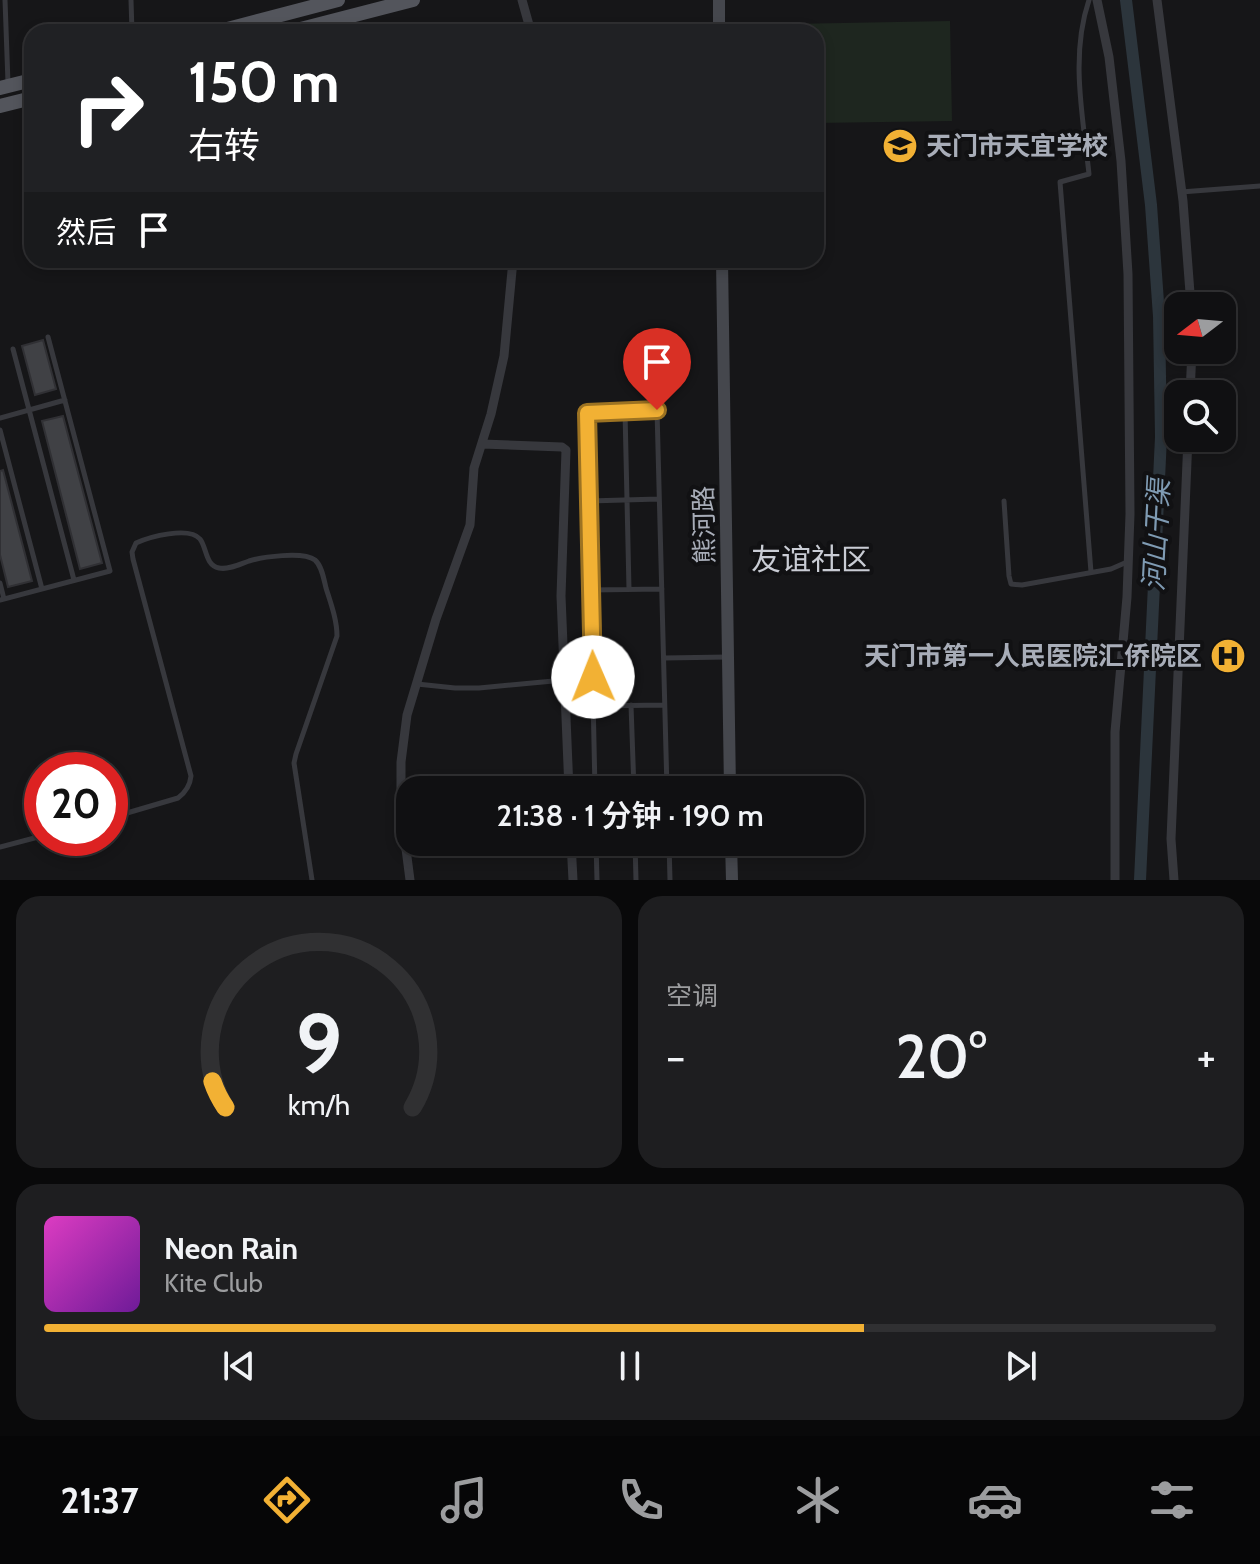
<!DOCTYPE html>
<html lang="zh">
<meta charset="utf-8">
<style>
body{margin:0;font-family:Cabin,"Noto Sans SC",sans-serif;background:#1e1e20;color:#f1f3f6;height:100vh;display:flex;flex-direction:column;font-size:30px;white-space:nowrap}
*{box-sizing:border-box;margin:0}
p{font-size:26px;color:#9c9d9f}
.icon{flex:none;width:44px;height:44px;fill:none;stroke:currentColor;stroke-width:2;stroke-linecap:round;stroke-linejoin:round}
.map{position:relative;height:880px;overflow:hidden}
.panel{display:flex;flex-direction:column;gap:16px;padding:16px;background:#09090a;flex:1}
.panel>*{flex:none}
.guide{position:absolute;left:24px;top:24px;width:800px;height:244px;border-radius:24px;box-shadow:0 4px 12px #0003,0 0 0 2px #303032;background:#202124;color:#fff;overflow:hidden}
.needle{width:52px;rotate:254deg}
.controls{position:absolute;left:1164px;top:292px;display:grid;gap:16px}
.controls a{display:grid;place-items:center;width:72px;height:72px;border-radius:16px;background:#101012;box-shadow:0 4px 12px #0003,0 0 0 2px #303032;font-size:40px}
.speed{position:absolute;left:24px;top:752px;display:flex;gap:16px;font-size:40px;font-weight:700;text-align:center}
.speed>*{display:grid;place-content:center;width:104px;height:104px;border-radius:50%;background:#101012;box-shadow:0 4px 12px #0003,0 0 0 2px #303032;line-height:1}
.speed .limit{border:12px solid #d22;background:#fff;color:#111}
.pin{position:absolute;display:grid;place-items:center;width:68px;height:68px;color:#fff;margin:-82px -34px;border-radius:50% 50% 50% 0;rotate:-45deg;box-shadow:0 0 8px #0007}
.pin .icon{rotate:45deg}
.me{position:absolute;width:88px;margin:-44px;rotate:359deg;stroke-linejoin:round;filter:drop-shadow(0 0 6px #0008)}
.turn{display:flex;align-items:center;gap:28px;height:168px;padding:0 32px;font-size:36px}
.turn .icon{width:104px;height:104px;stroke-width:2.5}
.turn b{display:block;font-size:56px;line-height:68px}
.then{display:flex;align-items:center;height:76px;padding:0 32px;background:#0003;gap:16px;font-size:30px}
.big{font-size:60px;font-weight:600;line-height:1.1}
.panel .card{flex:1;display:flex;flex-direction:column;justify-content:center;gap:12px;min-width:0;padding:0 28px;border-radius:24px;background:#1e1e20}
.panel .dial{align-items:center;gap:0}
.dial svg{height:208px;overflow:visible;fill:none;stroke:#303032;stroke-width:7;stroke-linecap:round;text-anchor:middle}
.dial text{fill:#f1f3f6;stroke:none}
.song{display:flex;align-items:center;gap:24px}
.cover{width:96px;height:96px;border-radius:12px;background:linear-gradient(135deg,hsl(310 70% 55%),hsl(280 70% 35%))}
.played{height:8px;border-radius:4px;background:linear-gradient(90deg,#f2b134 70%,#303032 70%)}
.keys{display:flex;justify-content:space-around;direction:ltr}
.heat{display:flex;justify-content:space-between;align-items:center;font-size:44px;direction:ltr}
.panel .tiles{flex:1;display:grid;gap:16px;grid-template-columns:1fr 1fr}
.card:last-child{grid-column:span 2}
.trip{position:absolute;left:396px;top:776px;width:468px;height:80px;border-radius:24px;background:#101012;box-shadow:0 4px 12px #0003,0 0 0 2px #303032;font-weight:600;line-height:80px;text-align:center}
.tab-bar{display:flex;height:128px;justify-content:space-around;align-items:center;background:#060607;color:#9c9d9f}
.tab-bar .icon{width:56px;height:56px}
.tab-bar .active{color:#f2b134}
.tab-bar b{font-size:36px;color:#f1f3f6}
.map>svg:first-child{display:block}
</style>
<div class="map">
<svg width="1260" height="880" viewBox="0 0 1260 880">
<rect width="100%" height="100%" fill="#161618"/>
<path fill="#1e261f" d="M950,21l2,100 -136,2v-91h-76v-7z"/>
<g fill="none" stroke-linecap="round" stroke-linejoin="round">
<path stroke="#2c353c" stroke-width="12" d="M1126,0l25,205 8,111 2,121 -21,443"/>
</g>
<path fill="#404145" stroke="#303034" stroke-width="2" d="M43,340l13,49 -21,6 -13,-49z
M63,416l39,147 -22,6 -38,-148z
M3,470l29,111 -24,6 -8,-32v-84z"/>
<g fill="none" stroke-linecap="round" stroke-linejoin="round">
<path stroke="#37383d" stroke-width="5" d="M5,0l3,83
M131,0l1,32
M1089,0c-19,56 -6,117 0,174l-29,8 31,390
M1181,192l79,-6
M13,349l61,231
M625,411l4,178
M0,418l65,-18
M0,430l42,159
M589,501l70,-2
M1004,501l5,75 2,8 11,1 89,-16 16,-7
M0,583l4,16
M591,590l71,-1
M0,600l110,-29 -62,-234
M664,658l63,-1
M417,684l38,4h24l85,-8
M631,705l3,85
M593,706l71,-1
M595,790l-8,-377 70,-3 10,380
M110,818l68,-20c8,-6 12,-12 13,-22l-58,-217 -1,-7 4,-9c13,-6 53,-17 64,-4 7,9 5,26 19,29 10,2 21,-4 30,-7 13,-4 54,-10 66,-1 7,6 9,20 11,28 5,16 11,32 11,48l-41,118 -2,9 18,117
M596,842l1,38
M635,842l1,38
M669,842l1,38
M0,847l42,-11"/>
<path stroke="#37383d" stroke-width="9" d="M522,0l9,32
M1097,0l12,57 12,104 7,113 2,240 -3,83 -12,135v148
M1157,0l26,201 8,105
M1190,394l2,-44
M482,444l80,3 4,3 -5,146 8,194
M571,842l2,38
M410,880l-9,-70v-48l6,-47 29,-96 34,-94 4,-57 17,-54 13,-58 9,-96
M1174,880l-3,-41 17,-401"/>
<path stroke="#45474d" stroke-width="12" d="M719,0v32
M722,260l8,530
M731,842l1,38"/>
<path stroke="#53555c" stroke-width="14" d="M216,32l122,-32
M289,32l124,-32
M0,88l32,-8
M0,106l32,-8"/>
</g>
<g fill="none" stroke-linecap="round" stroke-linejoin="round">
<defs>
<path id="route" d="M593,677l-6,-264 70,-3"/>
</defs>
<use href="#route" stroke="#9d7322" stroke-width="20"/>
<use href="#route" stroke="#f2b134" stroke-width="14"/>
</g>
<defs>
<symbol id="school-disc" viewBox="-11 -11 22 22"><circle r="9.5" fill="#f2b134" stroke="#111113"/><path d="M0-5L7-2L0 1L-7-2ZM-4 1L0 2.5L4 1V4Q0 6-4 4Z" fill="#111"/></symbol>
<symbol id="hospital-disc" viewBox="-11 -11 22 22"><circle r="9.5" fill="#f2b134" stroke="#111113"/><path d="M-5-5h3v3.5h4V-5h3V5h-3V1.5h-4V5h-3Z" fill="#111"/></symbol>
</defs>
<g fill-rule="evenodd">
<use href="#school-disc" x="880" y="126" width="40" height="40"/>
<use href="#hospital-disc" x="1208" y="636" width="40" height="40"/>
</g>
<g text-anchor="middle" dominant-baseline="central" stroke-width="8" stroke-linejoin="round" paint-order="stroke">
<g font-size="26" font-weight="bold" fill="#a8adb8" stroke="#111113" text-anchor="start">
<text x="926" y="146">天门市天宜学校</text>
<text x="1202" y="656" text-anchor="end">天门市第一人民医院汇侨院区</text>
</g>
<g font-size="26" fill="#a8adb8" stroke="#111113">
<text transform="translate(704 525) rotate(-91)">熊河路</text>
</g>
<g font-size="28" font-style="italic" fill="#7f9bb3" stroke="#111113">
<text transform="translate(1156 535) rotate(-87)">河山干渠</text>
</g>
<g font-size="30" fill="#c9ccd4" stroke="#111113">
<text x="811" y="559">友谊社区</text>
</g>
</g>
</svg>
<div class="controls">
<a><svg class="needle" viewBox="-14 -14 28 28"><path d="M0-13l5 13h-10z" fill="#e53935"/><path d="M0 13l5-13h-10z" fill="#9c9d9f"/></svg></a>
<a><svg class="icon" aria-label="search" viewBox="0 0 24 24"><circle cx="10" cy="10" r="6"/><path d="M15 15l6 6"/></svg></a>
</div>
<div class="speed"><div class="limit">20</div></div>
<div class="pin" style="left:657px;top:410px;background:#d93025"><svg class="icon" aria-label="arrive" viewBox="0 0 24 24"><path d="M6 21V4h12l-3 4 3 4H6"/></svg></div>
<svg class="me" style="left:593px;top:677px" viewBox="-20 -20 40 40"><circle r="19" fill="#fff"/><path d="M0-13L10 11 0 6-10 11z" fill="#f2b134"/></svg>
<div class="trip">21:38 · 1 分钟 · 190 m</div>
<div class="guide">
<div class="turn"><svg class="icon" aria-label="right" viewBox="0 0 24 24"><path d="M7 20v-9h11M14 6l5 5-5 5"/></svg><div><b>150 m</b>右转</div></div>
<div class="then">然后<svg class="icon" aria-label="arrive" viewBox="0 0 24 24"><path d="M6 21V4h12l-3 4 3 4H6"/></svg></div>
</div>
</div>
<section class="panel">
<div class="tiles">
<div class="card dial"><svg viewBox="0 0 100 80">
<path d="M14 69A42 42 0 1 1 86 69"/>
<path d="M14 69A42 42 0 0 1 9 59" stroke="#f2b134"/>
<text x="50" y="56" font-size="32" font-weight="700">9</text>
<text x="50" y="72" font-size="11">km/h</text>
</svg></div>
<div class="card"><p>空调</p>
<div class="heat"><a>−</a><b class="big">20°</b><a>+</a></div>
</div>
<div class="card">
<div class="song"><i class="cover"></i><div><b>Neon Rain</b><p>Kite Club</p></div></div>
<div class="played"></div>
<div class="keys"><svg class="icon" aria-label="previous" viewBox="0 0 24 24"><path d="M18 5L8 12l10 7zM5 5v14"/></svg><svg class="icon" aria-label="pause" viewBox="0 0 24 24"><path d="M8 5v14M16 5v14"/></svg><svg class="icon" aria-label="next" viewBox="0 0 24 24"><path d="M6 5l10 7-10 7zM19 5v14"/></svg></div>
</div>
</div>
</section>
<nav class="tab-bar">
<b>21:37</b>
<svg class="icon active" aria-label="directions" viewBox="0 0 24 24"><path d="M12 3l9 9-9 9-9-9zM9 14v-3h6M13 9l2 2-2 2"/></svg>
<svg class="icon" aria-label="music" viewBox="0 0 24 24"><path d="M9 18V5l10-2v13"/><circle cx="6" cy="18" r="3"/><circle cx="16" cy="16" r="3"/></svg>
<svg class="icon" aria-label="phone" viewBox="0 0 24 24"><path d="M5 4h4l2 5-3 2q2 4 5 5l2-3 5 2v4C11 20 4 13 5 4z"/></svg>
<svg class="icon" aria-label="climate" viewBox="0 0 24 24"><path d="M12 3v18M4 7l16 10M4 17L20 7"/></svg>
<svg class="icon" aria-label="car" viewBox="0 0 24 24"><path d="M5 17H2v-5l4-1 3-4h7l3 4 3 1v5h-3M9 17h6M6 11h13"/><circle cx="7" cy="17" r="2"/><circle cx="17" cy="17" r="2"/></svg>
<svg class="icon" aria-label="filters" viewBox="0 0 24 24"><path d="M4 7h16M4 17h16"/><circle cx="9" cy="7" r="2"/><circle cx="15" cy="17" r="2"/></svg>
</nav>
